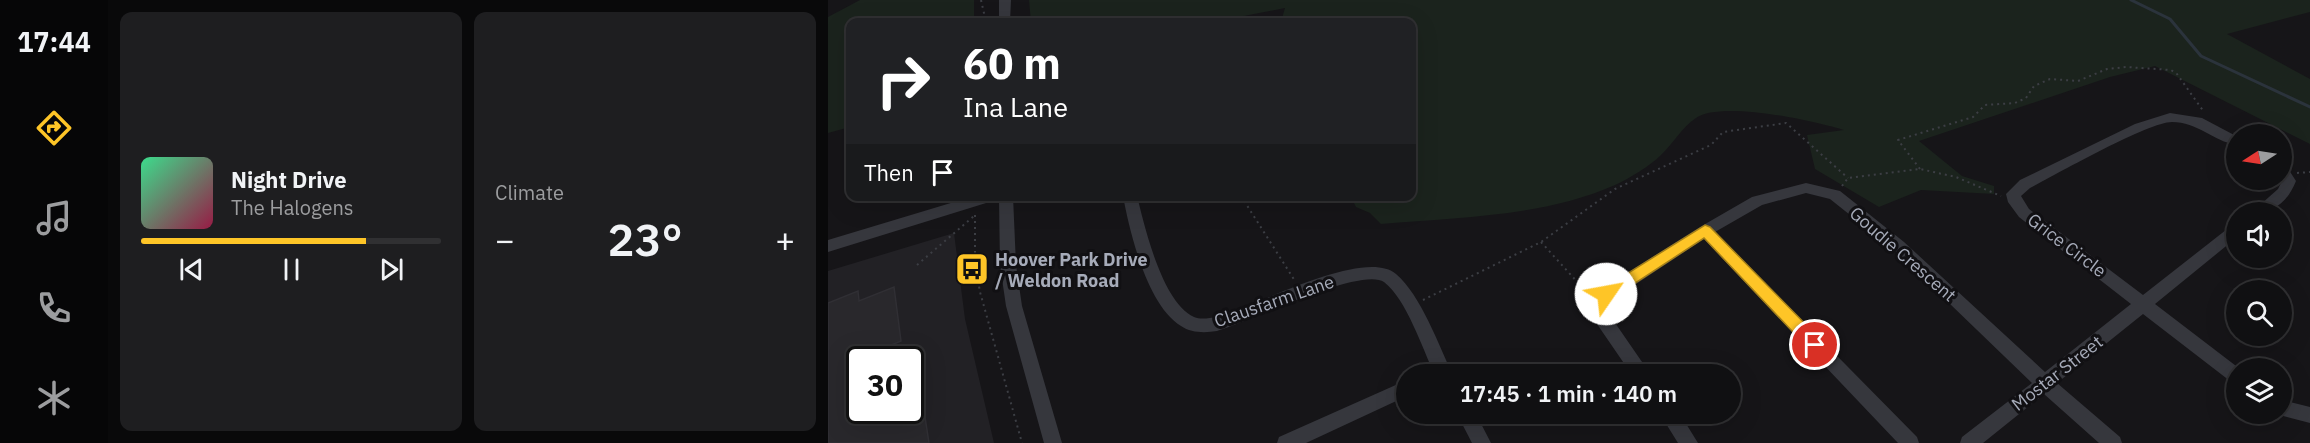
<!DOCTYPE html>
<meta charset="utf-8">
<style>
body{margin:0;font-family:"IBM Plex Sans",sans-serif;background:#1e1e20;color:#f1f3f6;height:100vh;display:flex;flex-direction:column;font-size:22px;white-space:nowrap}
*{box-sizing:border-box;margin:0}
p{font-size:20px;color:#9c9d9f}
.icon{flex:none;width:33px;height:33px;fill:none;stroke:currentColor;stroke-width:2;stroke-linecap:round;stroke-linejoin:round}
.map{position:relative;flex:1;overflow:hidden}
.sheet{display:flex;flex-direction:column;gap:12px;padding:12px;background:#09090a;width:720px}
.sheet>*{flex:none}
.hud{position:absolute;left:18px;top:18px;width:570px;height:183px;border-radius:12px;box-shadow:0 6px 24px #0002,0 0 0 2px #303032;background:#202124;color:#fff;overflow:hidden}
.needle{width:39px;rotate:258deg}
.controls{position:absolute;left:1398px;top:124px;display:grid;gap:12px}
.controls a{display:grid;place-items:center;width:66px;height:66px;border-radius:50%;background:#101012;box-shadow:0 6px 24px #0002,0 0 0 2px #303032;font-size:30px}
.speed{position:absolute;left:18px;top:346px;display:flex;gap:12px;font-size:30px;font-weight:700;text-align:center}
.speed>*{display:grid;place-content:center;width:78px;height:78px;border-radius:50%;background:#101012;box-shadow:0 6px 24px #0002,0 0 0 2px #303032;line-height:1}
.speed .limit{border:3px solid #111;border-radius:9px;background:#fff;color:#111}
.pin{position:absolute;display:grid;place-items:center;width:51px;height:51px;color:#fff;margin:-26px;border:3px solid #fff;border-radius:50%;box-shadow:0 2px 6px #0007}
.me{position:absolute;width:66px;margin:-33px;rotate:57deg;stroke-linejoin:round;filter:drop-shadow(0 0 4px #0008)}
.turn{display:flex;align-items:center;gap:21px;height:126px;padding:0 18px;font-size:27px}
.turn .icon{width:78px;height:78px;stroke-width:2.5}
.turn b{display:block;font-size:42px;line-height:51px}
.then{display:flex;align-items:center;height:57px;padding:0 18px;background:#0003;gap:12px;font-size:22px}
.big{font-size:45px;font-weight:600;line-height:1.1}
.sheet .tile{flex:1;display:flex;flex-direction:column;justify-content:center;gap:9px;min-width:0;padding:0 21px;border-radius:12px;background:#1e1e20}
.song{display:flex;align-items:center;gap:18px}
.cover{width:72px;height:72px;border-radius:9px;background:linear-gradient(135deg,hsl(150 70% 55%),hsl(340 70% 35%))}
.played{height:6px;border-radius:3px;background:linear-gradient(90deg,#fec527 75%,#303032 75%)}
.keys{display:flex;justify-content:space-around;direction:ltr}
.heat{display:flex;justify-content:space-between;align-items:center;font-size:33px;direction:ltr}
.sheet .tiles{flex:1;display:grid;gap:12px;grid-template-columns:repeat(2,1fr)}
.trip{position:absolute;left:568px;top:364px;width:345px;height:60px;border-radius:30px;background:#101012;box-shadow:0 6px 24px #0002,0 0 0 2px #303032;font-weight:600;line-height:60px;text-align:center}
main{display:flex;flex:1;min-height:0}
.tab-bar{display:flex;flex-direction:column;width:108px;justify-content:space-around;align-items:center;background:#060607;color:#9c9d9f}
.tab-bar .icon{width:42px;height:42px}
.tab-bar .selected{color:#fec527}
.tab-bar b{font-size:27px;color:#f1f3f6}
.map>svg:first-child{display:block}
</style>
<main>
<nav class="tab-bar">
<b>17:44</b>
<svg class="icon selected" aria-label="directions" viewBox="0 0 24 24"><path d="M12 3l9 9-9 9-9-9zM9 14v-3h6M13 9l2 2-2 2"/></svg>
<svg class="icon" aria-label="music" viewBox="0 0 24 24"><path d="M9 18V5l10-2v13"/><circle cx="6" cy="18" r="3"/><circle cx="16" cy="16" r="3"/></svg>
<svg class="icon" aria-label="phone" viewBox="0 0 24 24"><path d="M5 4h4l2 5-3 2q2 4 5 5l2-3 5 2v4C11 20 4 13 5 4z"/></svg>
<svg class="icon" aria-label="climate" viewBox="0 0 24 24"><path d="M12 3v18M4 7l16 10M4 17L20 7"/></svg>
</nav>
<section class="sheet">
<div class="tiles">
<div class="tile">
<div class="song"><i class="cover"></i><div><b>Night Drive</b><p>The Halogens</p></div></div>
<div class="played"></div>
<div class="keys"><svg class="icon" aria-label="previous" viewBox="0 0 24 24"><path d="M18 5L8 12l10 7zM5 5v14"/></svg><svg class="icon" aria-label="pause" viewBox="0 0 24 24"><path d="M8 5v14M16 5v14"/></svg><svg class="icon" aria-label="next" viewBox="0 0 24 24"><path d="M6 5l10 7-10 7zM19 5v14"/></svg></div>
</div>
<div class="tile"><p>Climate</p>
<div class="heat"><a>−</a><b class="big">23°</b><a>+</a></div>
</div>
</div>
</section>
<div class="map">
<svg width="1482" height="443" viewBox="0 0 1482 443">
<rect width="100%" height="100%" fill="#161518"/>
<path fill="#222125" fill-rule="evenodd" d="M126,233l11,86 29,124h-166v-172zM32,360h50v51h-50z"/>
<path fill="#1b231d" d="M32,0h114v22h-124v105l-22,6v-116z
M201,0h1281v12l-83,22 83,45v65l-155,-78 -45,11 -191,64 43,35 32,10v8l-73,-4 -42,17 -64,-38 -8,-34 37,-5c-29,-9 -123,-30 -148,-12 -14,9 -23,26 -35,37 -11,11 -31,23 -46,30 -72,32 -156,32 -234,39l-11,-11 -14,-6 -5,-10 61,-1v-174h-131l4,-14 -72,14h-182z"/>
<g fill="none" stroke-linecap="round" stroke-linejoin="round">
<path stroke="#2b333c" stroke-width="3" d="M1303,0l39,19 31,37 109,51"/>
</g>
<path fill="#29282c" stroke="#302f34" stroke-width="1.5" fill-rule="evenodd" d="M66,287l7,54 -17,7 1,9 29,-12 15,98h-101v-140l30,-12 1,10zM32,360h50v51h-50z"/>
<g fill="none" stroke-linecap="round" stroke-linejoin="round">
<path stroke="#3c3e44" stroke-width="2" stroke-dasharray="2 4" stroke-linecap="butt" d="M153,0l5,22
M1092,169l-22,-29 75,-23 12,-12 30,-2 11,-5 8,-12 16,-7 28,2 29,-12 19,-2 45,3 6,4 27,38
M1469,173l13,-1
M1014,186l6,-8 72,-9 36,8 45,19
M413,196l54,85
M147,215v48l5,29 42,151
M713,242l49,54
M89,265l57,-49
M595,300l118,-58 74,-53 96,-44 12,-13 63,-9 62,55"/>
<path fill="#36373d" fill-rule="evenodd" d="M171,0h12l-1,22h-11z
M1342,113l32,5 34,18v9c-22,-4 -39,-23 -64,-23 -24,0 -115,52 -142,66l-9,8 8,13 114,86 88,-69 5,-1v13l-81,66 85,65h-4v14l-6,-2 -87,-67 -86,69 63,54 2,6h-23l-55,-49 -61,49h-23l2,-6 70,-54 -138,-133 -64,-51 -24,-6 -44,12 -47,27 202,205 2,6h-21l-194,-204 -92,61 -5,7 4,10 40,58h-19l-35,-51 -6,-18 9,-16 100,-63 52,-30 54,-14 34,8 64,51 141,130 86,-68 -112,-87 -11,-15 -2,-8 14,-14 115,-56z
M1454,165l5,2 9,14c-9,22 -22,32 -45,32l27,-24 4,-8z
M146,196h39l3,69 6,41 40,137h-18l-38,-137 -6,-41 -1,-66 -171,53v-12z
M295,196h14c8,32 25,106 57,121 7,3 15,1 23,0 38,-10 147,-70 179,-43 25,21 43,72 57,101h-18c-13,-27 -28,-75 -51,-93 -23,-16 -138,41 -167,49 -12,2 -26,2 -36,-5 -34,-21 -51,-93 -58,-130z
M579,380v16l-101,47h-29l2,-6z
M1454,400l28,7v16l-34,-9h6z
M629,414h19l15,29h-19z
M832,414h20l18,29h-20z"/>
</g>
<path fill="#fec527" stroke="#a58019" stroke-width="1.5" d="M877,225l5,2 111,113 2,5 -2,5h-11l-106,-112 -93,61h-10l-3,-5 3,-4z"/>
<defs>
<symbol id="bus-square" viewBox="-11 -11 22 22"><rect x="-9" y="-9" width="18" height="18" rx="4" fill="#fec527" stroke="#111013"/><path d="M-5-6H5V4H4V6H2V4H-2V6H-4V4H-5ZM-3.5-4V0h7V-4ZM-3.5 1.2v1.5H-2V1.2ZM2 1.2v1.5H3.5V1.2Z" fill="#111"/></symbol>
</defs>
<g fill-rule="evenodd">
<use href="#bus-square" x="125" y="250" width="38" height="38"/>
</g>
<g text-anchor="middle" dominant-baseline="central" stroke-width="6" stroke-linejoin="round" paint-order="stroke">
<g font-size="18" fill="#a6abb9" stroke="#111013">
<text transform="translate(1239 245) rotate(37)">Grice Circle</text>
<text transform="translate(1075 254) rotate(41)">Goudie Crescent</text>
<text transform="translate(446 301) rotate(-19)">Clausfarm Lane</text>
<text transform="translate(1229 373) rotate(-38)">Mostar Street</text>
</g>
<g font-size="18" font-weight="bold" fill="#a6abb9" stroke="#111013" text-anchor="start">
<text x="167" y="259">Hoover Park Drive<tspan x="167" dy="21">/ Weldon Road</tspan></text>
</g>
</g>
</svg>
<div class="controls">
<a><svg class="needle" viewBox="-14 -14 28 28"><path d="M0-13l5 13h-10z" fill="#e53935"/><path d="M0 13l5-13h-10z" fill="#9c9d9f"/></svg></a>
<a><svg class="icon" aria-label="sound" viewBox="0 0 24 24"><path d="M4 9h4l5-4v14l-5-4H4zM17 9q2 3 0 6"/></svg></a>
<a><svg class="icon" aria-label="search" viewBox="0 0 24 24"><circle cx="10" cy="10" r="6"/><path d="M15 15l6 6"/></svg></a>
<a><svg class="icon" aria-label="layers" viewBox="0 0 24 24"><path d="M12 4l9 5-9 5-9-5zM3 14l9 5 9-5"/></svg></a>
</div>
<div class="speed"><div class="limit">30</div></div>
<div class="pin" style="left:987px;top:345px;background:#d93025"><svg class="icon" aria-label="arrive" viewBox="0 0 24 24"><path d="M6 21V4h12l-3 4 3 4H6"/></svg></div>
<svg class="me" style="left:778px;top:294px" viewBox="-20 -20 40 40"><circle r="19" fill="#fff"/><path d="M0-13L10 11 0 6-10 11z" fill="#fec527"/></svg>
<div class="trip">17:45 · 1 min · 140 m</div>
<div class="hud">
<div class="turn"><svg class="icon" aria-label="right" viewBox="0 0 24 24"><path d="M7 20v-9h11M14 6l5 5-5 5"/></svg><div><b>60 m</b>Ina Lane</div></div>
<div class="then">Then<svg class="icon" aria-label="arrive" viewBox="0 0 24 24"><path d="M6 21V4h12l-3 4 3 4H6"/></svg></div>
</div>
</div>
</main>
